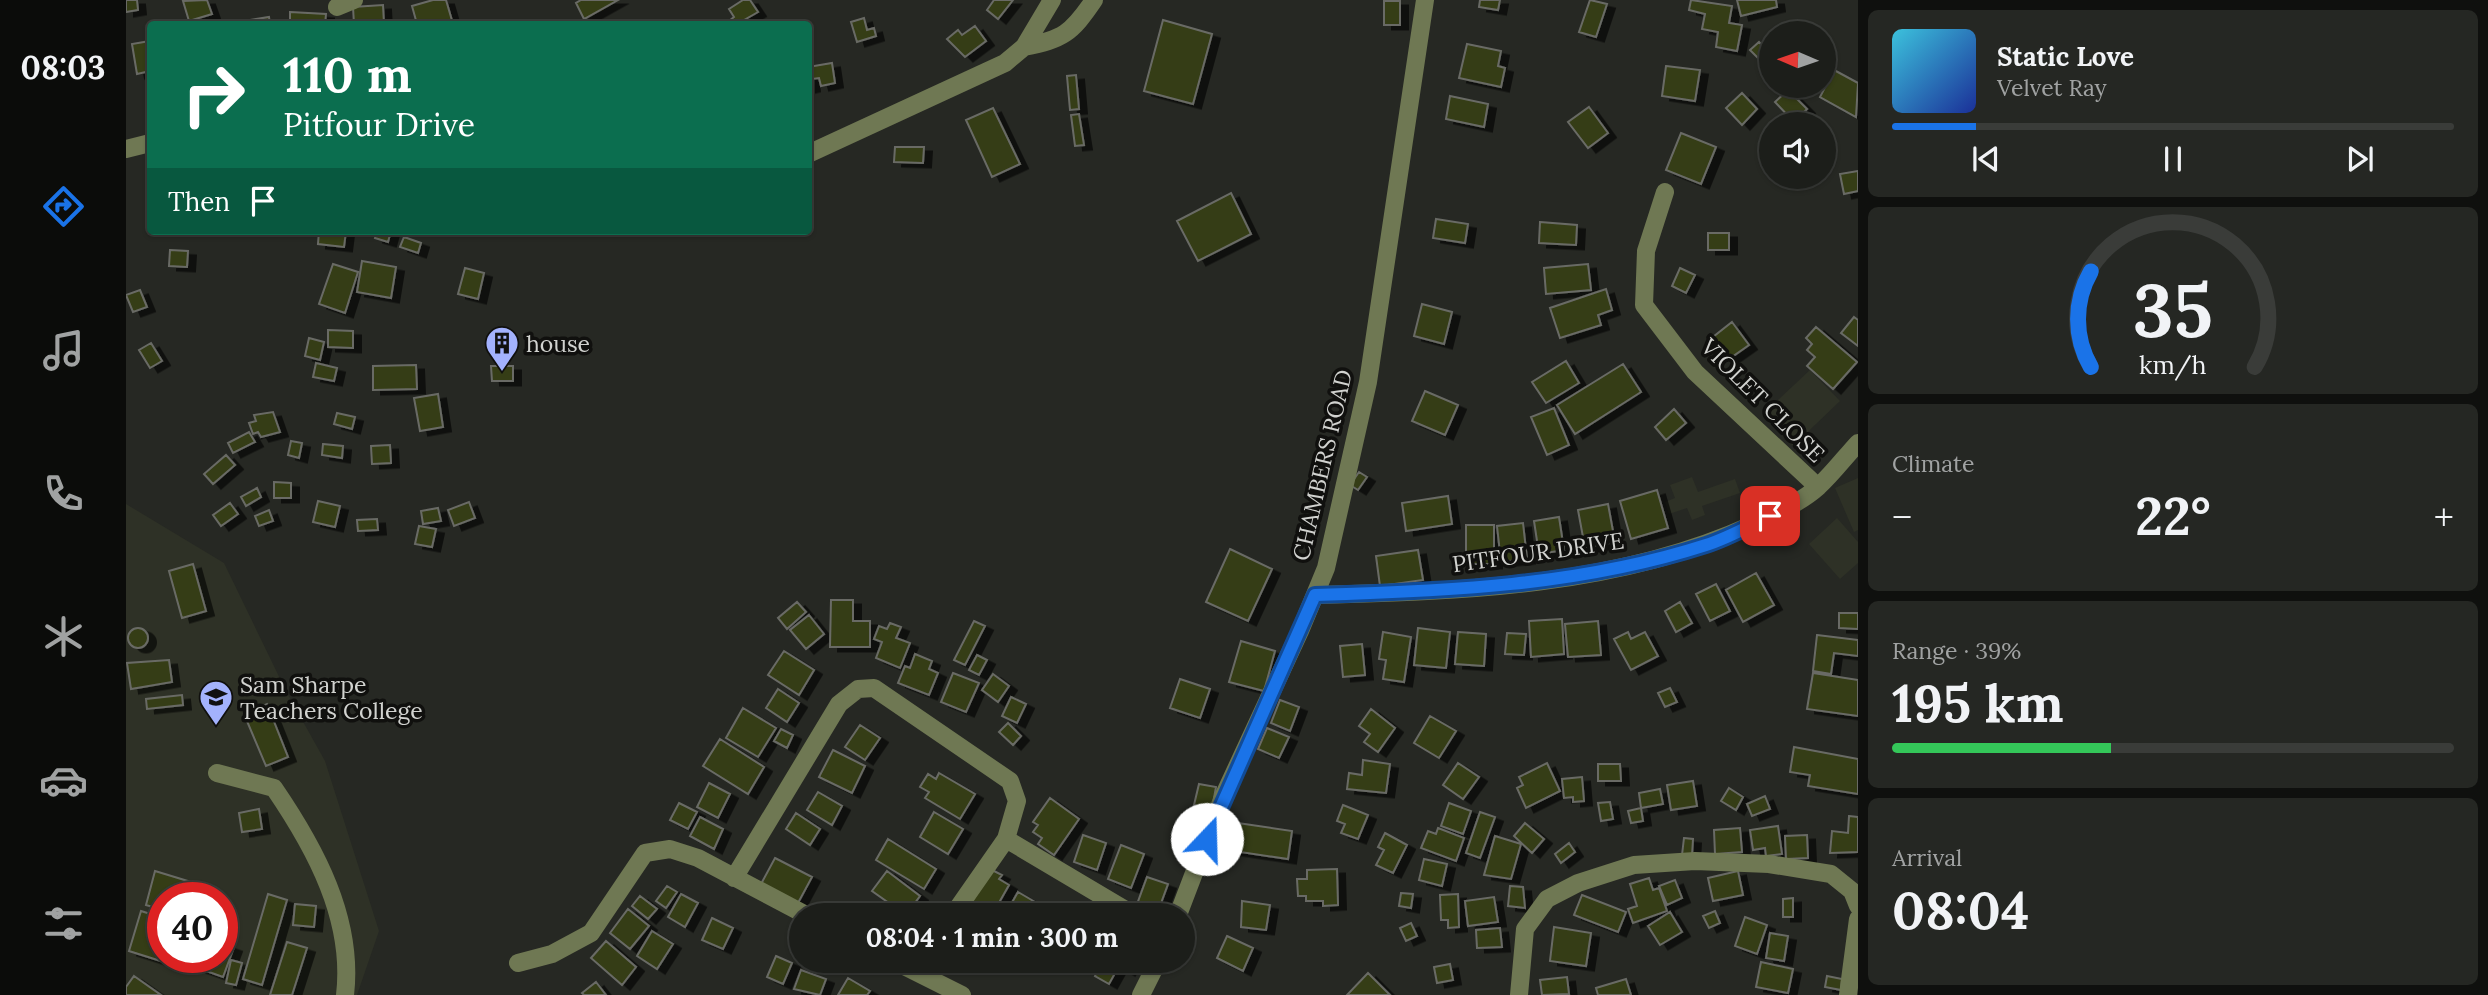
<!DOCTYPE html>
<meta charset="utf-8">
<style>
body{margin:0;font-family:Lora,serif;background:#252723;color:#f1f3f6;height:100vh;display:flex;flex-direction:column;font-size:26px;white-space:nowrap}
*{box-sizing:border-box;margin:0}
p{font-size:23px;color:#a0a2a2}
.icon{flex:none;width:38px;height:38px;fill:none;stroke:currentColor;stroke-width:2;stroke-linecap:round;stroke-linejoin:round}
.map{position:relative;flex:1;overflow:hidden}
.side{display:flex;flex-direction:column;gap:10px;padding:10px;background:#0f100e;width:630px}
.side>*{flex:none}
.hud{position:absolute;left:21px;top:21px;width:665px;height:214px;border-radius:7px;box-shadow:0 2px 5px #0004,0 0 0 2px #3a3c39;background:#0b6e4f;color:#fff;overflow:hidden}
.needle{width:46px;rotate:272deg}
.controls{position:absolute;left:1633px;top:21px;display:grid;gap:14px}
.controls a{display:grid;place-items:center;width:77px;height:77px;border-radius:50%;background:#1c1e1a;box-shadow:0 2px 5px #0004,0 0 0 2px #3a3c39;font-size:35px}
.speed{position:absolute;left:21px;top:882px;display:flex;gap:14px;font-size:35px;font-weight:700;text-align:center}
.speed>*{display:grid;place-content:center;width:91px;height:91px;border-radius:50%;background:#1c1e1a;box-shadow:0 2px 5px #0004,0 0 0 2px #3a3c39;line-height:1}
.speed .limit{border:10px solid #d22;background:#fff;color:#111}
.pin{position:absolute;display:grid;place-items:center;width:60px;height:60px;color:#fff;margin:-30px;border-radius:14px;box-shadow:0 4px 10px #0006}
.me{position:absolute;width:77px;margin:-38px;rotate:21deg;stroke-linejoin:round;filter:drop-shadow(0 0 5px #0008)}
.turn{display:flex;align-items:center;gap:24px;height:147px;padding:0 21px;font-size:32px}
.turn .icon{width:91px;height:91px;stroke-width:2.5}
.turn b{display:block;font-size:49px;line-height:60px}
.then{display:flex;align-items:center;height:66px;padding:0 21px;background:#0003;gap:14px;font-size:26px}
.big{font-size:52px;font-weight:800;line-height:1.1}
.side .card{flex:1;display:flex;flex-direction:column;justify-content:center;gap:10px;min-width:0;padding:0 24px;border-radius:10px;background:#252723}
.side .dial{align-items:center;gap:0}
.dial svg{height:182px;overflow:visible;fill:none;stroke:#3a3c39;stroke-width:7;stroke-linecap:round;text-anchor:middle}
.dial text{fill:#f1f3f6;stroke:none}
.song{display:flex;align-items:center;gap:21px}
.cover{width:84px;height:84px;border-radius:10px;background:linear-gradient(135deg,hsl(190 70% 55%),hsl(230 70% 35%))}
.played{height:7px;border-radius:4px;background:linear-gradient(90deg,#1a73e8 15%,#3a3c39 15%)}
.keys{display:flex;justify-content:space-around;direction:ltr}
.heat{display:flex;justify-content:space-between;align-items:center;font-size:38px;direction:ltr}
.charge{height:10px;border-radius:5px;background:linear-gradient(90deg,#34c759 39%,#3a3c39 0)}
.trip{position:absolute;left:663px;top:903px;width:406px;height:70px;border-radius:35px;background:#1c1e1a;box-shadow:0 2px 5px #0004,0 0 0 2px #3a3c39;font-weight:800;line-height:70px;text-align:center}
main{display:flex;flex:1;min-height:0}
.dock{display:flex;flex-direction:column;width:126px;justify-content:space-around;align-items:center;background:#0b0c0a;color:#a0a2a2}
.dock .icon{width:49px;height:49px}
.dock .on{color:#1a73e8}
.dock b{font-size:32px;color:#f1f3f6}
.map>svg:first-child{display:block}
</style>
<main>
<nav class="dock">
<b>08:03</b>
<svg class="icon on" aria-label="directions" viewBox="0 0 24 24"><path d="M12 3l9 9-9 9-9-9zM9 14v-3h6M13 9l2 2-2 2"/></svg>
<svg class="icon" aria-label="music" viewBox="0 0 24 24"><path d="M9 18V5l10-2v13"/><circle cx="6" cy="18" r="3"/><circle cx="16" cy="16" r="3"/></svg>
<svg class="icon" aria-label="phone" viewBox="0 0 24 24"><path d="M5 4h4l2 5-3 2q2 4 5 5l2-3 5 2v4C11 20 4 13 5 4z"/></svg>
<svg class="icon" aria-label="climate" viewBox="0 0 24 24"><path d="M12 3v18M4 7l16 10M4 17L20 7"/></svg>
<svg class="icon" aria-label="car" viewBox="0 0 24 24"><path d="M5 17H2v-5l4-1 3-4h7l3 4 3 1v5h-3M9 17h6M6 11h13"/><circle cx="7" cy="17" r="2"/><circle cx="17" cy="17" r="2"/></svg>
<svg class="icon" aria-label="filters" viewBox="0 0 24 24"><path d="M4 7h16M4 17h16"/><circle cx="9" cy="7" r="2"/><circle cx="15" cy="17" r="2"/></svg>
</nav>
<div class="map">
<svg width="1732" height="995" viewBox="0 0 1732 995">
<defs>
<filter id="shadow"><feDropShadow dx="8" dy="4.5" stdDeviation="0" flood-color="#0009"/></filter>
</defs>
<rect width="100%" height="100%" fill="#262823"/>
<path fill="#2e3126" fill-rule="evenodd" d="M1684,370l30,31 -47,45 -30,-32z
M1566,477l6,15 37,-13 5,14 -38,13 3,9 -13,5 -5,-12 -18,6 -4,-12 10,-4 -5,-13z
M1732,478v52l-4,2 -19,-44z
M0,504l98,59 63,130 38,68 54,170 -22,64h-231zM37,898h59v59h-59z
M1711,518l21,24v21l-18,16 -31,-35z"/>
<path fill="#343c15" stroke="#696b65" stroke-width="2" filter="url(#shadow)" d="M0,0h11l1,10 -12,2z
M81,0l5,14 -23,7 -6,-20z
M307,0h13l7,24h-36l-5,-18z
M455,0h37l-34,19 -8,-16z
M617,0h7l8,12 -21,12h-6l-2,-3 5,-4 -5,-8z
M868,0h19l-15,19 -11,-9z
M1354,0h20l-2,10 -19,-3z
M1464,0l17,4 -11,33 -17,-5z
M1565,0l41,6 -3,17 13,2 -5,26 -21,-4 2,-15 -16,-3 3,-15 -16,-4z
M1611,0h39l1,7 -36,9z
M1258,1h16v24h-16z
M257,5l1,19h-30l-1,-17z
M164,12l36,2 -1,10h-35z
M143,17l1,7h-31l-1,-2z
M738,18l3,12 7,-2 2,8 -19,6 -6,-20z
M1037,20l49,14 -19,70 -49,-13z
M849,26l11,15 -21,16 -18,-18 11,-9 4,5z
M24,41v30l-13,3 -5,-30z
M1633,42l12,13 -7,9 -14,-14z
M1341,44l34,7 -3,15 7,2 -4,19 -42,-9z
M706,63l3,20 -14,3 -2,-8 -8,1 1,8 -4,1v-21z
M1540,66l34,4 -5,31 -33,-5z
M1708,70l24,13 -2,34 -36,-20z
M950,75l3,34 -9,1 -3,-34z
M1662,90l19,19 -13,13 -19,-20z
M1616,93l15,16 -15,16 -16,-17z
M1324,96l38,8 -4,23 -38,-8z
M1463,107l19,26 -20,15 -20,-26z
M867,108l27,56 -28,13 -26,-57z
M953,114l5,31 -9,1 -4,-31z
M1555,133l35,14 -15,37 -35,-14z
M769,147h29l-1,16 -29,-1z
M1732,171v20l-14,3 -4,-20z
M1105,193l20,41 -53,27 -21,-40z
M1310,219l32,5 -3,19 -32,-5z
M1414,222l37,3 -1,20 -37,-2z
M193,231h27l-2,16 -26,-3z
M251,231h14l-3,11 -13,-4z
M1582,233h21v17h-21z
M278,237l17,6 -3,10 -18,-6z
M44,250l18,1 -1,16 -18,-1z
M236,261l34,6 -5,31 -34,-6z
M207,264l25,8 -13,41 -26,-9z
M1462,264l3,26 -45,4 -2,-26z
M339,268l19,5 -6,26 -20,-5z
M1554,268l15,7 -9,18 -14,-7z
M1480,289l6,21 -14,5 3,10 -41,13 -10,-30z
M14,290l7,17 -14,5 -7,-17z
M1296,304l30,8 -8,32 -30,-8z
M1728,317l4,3v26l-17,-13z
M1606,322l17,23 -20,14 -16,-22z
M1690,327l41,35 -24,27 -26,-23 8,-9 -8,-7 5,-6 -6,-6z
M202,330l25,1v17l-25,-1z
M183,338l15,4 -4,18 -15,-4z
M25,343l11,18 -12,7 -11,-18z
M1440,361l13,22 -33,20 -14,-21z
M190,363l21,5 -3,13 -21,-4z
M1497,364l18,28 -66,42 -18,-29z
M290,365l1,24 -44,1v-24z
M365,366h22v15h-21z
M1299,391l33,14 -13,30 -33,-14z
M312,394l5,33 -23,4 -6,-33z
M1428,408l15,37 -22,10 -16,-38z
M1548,409l12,14 -20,17 -11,-13z
M147,412l7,20 -19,5 -3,-5 -5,2 -4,-11 7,-2 -2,-6z
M211,413l18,4 -3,12 -18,-5z
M123,432l6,10 -22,11 -5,-10z
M165,441l11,2 -3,15 -11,-3z
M197,444l20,2 -1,12 -20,-3z
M264,445l1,18 -19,1 -1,-18z
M100,455l9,10 -22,19 -9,-10z
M1233,472l8,5 -9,13 -8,-5z
M148,482l17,1v15h-17z
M131,488l4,9 -15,9 -5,-9z
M1531,490l11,38 -37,11 -11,-38z
M1322,496l4,28 -46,7 -4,-28z
M192,501l22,5 -5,21 -22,-5z
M343,502l6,16 -21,8 -6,-16z
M104,503l8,11 -17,12 -8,-11z
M1482,504l7,38 -30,6 -7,-38z
M312,508l3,13 -18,3 -2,-13z
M143,510l4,11 -14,5 -4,-10z
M1433,517l5,33 -25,4 -5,-33z
M251,519l1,11 -20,1 -1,-11z
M1397,523l4,36 -26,3 -4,-36z
M1340,525h28v39h-28z
M293,526l17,3 -4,18 -17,-3z
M1104,549l42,20 -24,52 -42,-19z
M1292,550l5,30 -43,6 -4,-30z
M67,564l13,47 -24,7 -13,-47z
M1630,573l18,32 -31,17 -17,-32z
M1590,584l14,27 -20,10 -14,-27z
M705,600h22v21h17v26h-40z
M671,602l9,10 -19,17 -9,-11z
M1554,602l12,21 -16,9 -11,-21z
M1713,613h19v16l-19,-1z
M683,615l15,19 -18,15 -16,-19z
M1436,619l2,35 -33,3 -2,-36z
M848,621l11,5 -20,39 -11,-5z
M1472,621l3,34 -33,2 -3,-33z
M764,623l11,4 -5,11 14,5 -10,25 -24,-10 6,-16 -8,-3 5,-13 8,3z
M1292,628l32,4 -4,36 -32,-3z
M2 638a10 10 0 1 1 20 0a10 10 0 1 1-20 0Z
M1257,632l28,5 -7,45 -21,-3 3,-19 -7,-1z
M1332,632l28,2 -2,32 -29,-2z
M1502,632l3,7 14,-7 13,24 -27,14 -17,-31z
M1381,633l19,1 -2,21 -19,-1z
M1691,635l41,5v16l-24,-3 -3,21 -18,-3z
M1115,641l34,10 -11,40 -35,-9z
M1236,644l3,31 -22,2 -3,-31z
M658,651l30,19 -15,25 -31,-20z
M789,654l17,7 -3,8 9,4 -9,22 -31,-12 7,-17 5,2z
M851,655l10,5 -8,15 -10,-5z
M43,660l3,22 -41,7 -4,-26z
M827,673l26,10 -13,29 -25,-10z
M1687,673l45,7v36l-51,-7z
M867,674l16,12 -11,16 -16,-12z
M1054,679l30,10 -10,29 -30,-10z
M1544,688l7,14 -12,5 -7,-14z
M652,689l21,14 -12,19 -21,-14z
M56,695l1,10 -36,4 -1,-10z
M885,697l15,7 -9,19 -15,-7z
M1154,700l19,7 -9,24 -19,-8z
M141,704l21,53 -22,9 -22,-52z
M617,708l33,20 -18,29 -32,-19z
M1245,709l24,19 -17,24 -14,-10 6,-8 -11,-8z
M1304,716l26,15 -17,27 -25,-15z
M882,723l13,13 -8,9 -14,-13z
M734,725l20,13 -15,22 -20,-13z
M1141,728l22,9 -10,21 -21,-9z
M655,729l12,6 -6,13 -13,-7z
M594,739l44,28 -16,27 -45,-28z
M1668,747l64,12v35l-50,-8 2,-11 -20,-3z
M707,750l32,16 -13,27 -33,-16z
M1237,760l27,4 -4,29 -39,-4 2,-16 13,2z
M1332,763l21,14 -16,22 -20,-14z
M1421,763l13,28 -34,17 -9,-20 6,-3 -4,-8z
M1472,764h22l1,17h-23z
M813,773l36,21 -15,25 -35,-21 4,-6 -9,-5 8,-13 8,5z
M1456,777l2,24 -11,1v-5l-9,1 -2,-19z
M1567,781l4,25 -26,4 -4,-25z
M583,783l21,11 -12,24 -21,-11z
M1073,784l17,3 -4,22 -18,-4z
M1603,788l14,9 -7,13 -15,-9z
M1534,789l3,15 -22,4 -2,-15z
M692,792l24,14 -10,19 -25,-15z
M1639,796l5,13 -18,7 -5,-12z
M924,798l29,21 -25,36 -16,-11 4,-6 -9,-6 5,-7 -5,-3z
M1484,802l3,17 -12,2 -3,-18z
M553,803l18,9 -9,17 -18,-9z
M1323,803l22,8 -8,23 -22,-8z
M1217,805l25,10 -10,24 -17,-6 4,-9 -8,-3z
M1515,808l2,13 -12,2 -3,-12z
M133,809l3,20 -20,3 -3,-19z
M808,812l29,17 -15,25 -28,-17z
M1354,812l15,5 -15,41 -14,-5z
M670,813l24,16 -10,16 -24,-16z
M1723,816l9,1v35l-28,1 2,-22 16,2z
M574,817l23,12 -9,20 -24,-13z
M1105,822l61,9 -4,28 -61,-9z
M1399,823l19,16 -12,14 -18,-17z
M1652,826l4,28 -16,2 -1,-8 -12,2 -3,-20z
M1312,828l26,10 -8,23 -35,-13 7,-17 8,3z
M1614,828l2,24 -27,2 -1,-24z
M1259,833l22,12 -14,28 -17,-8 8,-15 -6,-3z
M957,835l23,8 -9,27 -23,-8z
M1681,835l1,23 -22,1 -1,-23z
M1369,836l26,8 -10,35 -27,-4z
M1558,838l9,1 -1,17 -10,-1z
M762,839l48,30 -12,20 -48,-29z
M1443,843l6,9 -14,11 -6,-9z
M995,845l23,9 -13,34 -23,-9z
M649,858l37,19 -14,26 -37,-19z
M1298,859l23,5 -5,22 -23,-6z
M1211,869l1,36 -15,1v-5h-17v-5h-8l-1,-17h10v-9z
M866,870l10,5 -3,4 10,6 -17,30h-22l6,-11 -8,-4z
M29,871l36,11 -4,16h-24v12l-17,-5z
M761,871l33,25 -14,19 -34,-24z
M1612,871l5,24 -30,6 -5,-23z
M1021,877l21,7 -11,30 -21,-7z
M1523,878l4,12 6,-2 8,23 -34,12 -5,-14 9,-3 -7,-22z
M1549,880l7,18 -15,7 -8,-19z
M541,886l10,6 -11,16 -10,-7z
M1384,886l13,1 2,21 -17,-2z
M892,892l17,10 -7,13h-23z
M1275,893l12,1 -2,14 -12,-2z
M142,894l19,6 -25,85 -19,-6z
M555,894l17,9 -13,24 -17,-10z
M1332,894l1,33 -11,1v-8h-7l-1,-25z
M1456,895l44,17 -8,20 -44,-17z
M514,896l17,13 -9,10 -16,-13z
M1368,897l4,25 -30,4 -3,-25z
M1667,898v19h-10v-18z
M1116,901l28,4 -4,25 -25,-3z
M169,904l21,2 -2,21 -21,-2z
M502,909l21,17 -19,23 -20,-16z
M15,911l22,7v39h24l-4,11 -54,-17z
M1589,911l5,12 -11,5 -6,-12z
M1544,912l12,20 -22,13 -12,-19z
M1619,917l22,8 -10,29 -22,-8z
M586,918l21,10 -10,21 -21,-9z
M1285,923l6,13 -11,5 -6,-13z
M1428,927l37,6 -5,33 -36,-5z
M1374,928l2,19 -25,1 -1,-18z
M526,931l21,13 -16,25 -20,-13z
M1644,933l18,3 -4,25 -18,-3z
M1101,936l26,12 -10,23 -26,-13z
M480,941l30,26 -14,18 -31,-27z
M161,942l20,6 -15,47h-22z
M96,943l12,4 -11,30 -25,-9 3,-11h21z
M650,956l16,7 -9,21 -16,-7z
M105,960l11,3 -6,22 -10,-2z
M977,961h30l-6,10 -8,-5 -10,18 -14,-8z
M1635,962l32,7 -5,24 -32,-6z
M1324,964l3,16 -16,3 -3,-16z
M675,970l25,9 -6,16 -26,-6z
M1242,973l22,22h-43z
M8,976l27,19h-35v-8z
M1701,976l15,3 -1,11 -16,-3z
M1441,977l2,17 -27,1 -2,-15z
M722,978l22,13 -3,4h-29z
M1500,979l5,16h-33l-2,-7z
M470,982l10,13h-22l-2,-2z"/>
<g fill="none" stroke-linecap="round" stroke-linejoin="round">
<path stroke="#6f7853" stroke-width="18" d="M211,7l17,-7
M898,47c39,-8 47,-13 70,-47
M0,149l24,-6
M682,154l197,-91 19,-16 28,-47
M1539,192l-19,59 -2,54 51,67 123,115
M1189,595c148,-4 302,-8 439,-71 22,-11 46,-21 64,-37 15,-14 27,-30 40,-44
M91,773l57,15c41,60 80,131 71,207
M880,839l128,76
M608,878l105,-174 19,-15 16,-1 136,93 7,20 -11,38 -53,76
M1052,915l45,-118 77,-166 26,-63 42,-186 57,-382
M768,961l68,34
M392,963l34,-9 39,-21 54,-80 25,-4 28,9 108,57
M1015,995l17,-34
M1393,995l6,-66 22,-30 31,-16 56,-18 61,-4 74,3 62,10 21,17 6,15
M1722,995l10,-76"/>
</g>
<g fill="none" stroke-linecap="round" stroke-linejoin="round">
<defs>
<path id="route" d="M1081,839l108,-244c132,-4 264,-9 391,-50 22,-7 43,-19 64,-29"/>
</defs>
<use href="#route" stroke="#114b97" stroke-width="18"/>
<use href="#route" stroke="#1a73e8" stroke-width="12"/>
</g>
<defs>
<symbol id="building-pin" viewBox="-11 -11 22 30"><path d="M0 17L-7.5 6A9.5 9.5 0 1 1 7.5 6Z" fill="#a3b2fd" stroke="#10100e"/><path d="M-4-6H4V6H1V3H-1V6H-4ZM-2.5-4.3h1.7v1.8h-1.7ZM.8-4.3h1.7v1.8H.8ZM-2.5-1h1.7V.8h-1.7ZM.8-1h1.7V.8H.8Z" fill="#111"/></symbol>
<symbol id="university-pin" viewBox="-11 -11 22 30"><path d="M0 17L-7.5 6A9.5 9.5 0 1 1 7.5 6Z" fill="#a3b2fd" stroke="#10100e"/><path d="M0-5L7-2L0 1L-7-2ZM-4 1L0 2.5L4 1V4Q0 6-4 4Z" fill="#111"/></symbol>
</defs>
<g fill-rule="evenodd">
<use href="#building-pin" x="357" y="324" width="38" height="52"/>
<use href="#university-pin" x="71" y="678" width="38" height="52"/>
</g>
<g text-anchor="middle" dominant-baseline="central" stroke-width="7" stroke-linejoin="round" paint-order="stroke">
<g font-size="23" fill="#d1d2cf" stroke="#10100e" text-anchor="start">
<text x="400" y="343">house</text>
<text x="114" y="684">Sam Sharpe<tspan x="114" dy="26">Teachers College</tspan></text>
</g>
<g font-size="23" fill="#d1d2cf" stroke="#10100e">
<text transform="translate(1637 400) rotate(45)">VIOLET CLOSE</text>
<text transform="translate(1196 465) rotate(-77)">CHAMBERS ROAD</text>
<text transform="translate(1412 552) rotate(-8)">PITFOUR DRIVE</text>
</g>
</g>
</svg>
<div class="controls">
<a><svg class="needle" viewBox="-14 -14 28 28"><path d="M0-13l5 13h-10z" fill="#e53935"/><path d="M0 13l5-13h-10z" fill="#a0a2a2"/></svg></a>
<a><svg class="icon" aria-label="sound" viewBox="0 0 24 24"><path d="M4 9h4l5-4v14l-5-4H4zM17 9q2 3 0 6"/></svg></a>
</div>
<div class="speed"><div class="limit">40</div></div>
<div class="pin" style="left:1644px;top:516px;background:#d93025"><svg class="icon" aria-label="arrive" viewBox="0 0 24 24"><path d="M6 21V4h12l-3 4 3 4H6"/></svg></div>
<svg class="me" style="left:1081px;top:839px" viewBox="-20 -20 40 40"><circle r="19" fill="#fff"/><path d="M0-13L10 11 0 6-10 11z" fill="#1a73e8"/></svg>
<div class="trip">08:04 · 1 min · 300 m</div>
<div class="hud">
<div class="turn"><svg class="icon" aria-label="right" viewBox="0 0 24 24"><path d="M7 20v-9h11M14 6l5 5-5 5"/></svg><div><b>110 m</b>Pitfour Drive</div></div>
<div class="then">Then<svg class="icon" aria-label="arrive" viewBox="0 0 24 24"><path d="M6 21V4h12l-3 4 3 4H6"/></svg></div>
</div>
</div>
<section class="side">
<div class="card">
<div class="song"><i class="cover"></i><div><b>Static Love</b><p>Velvet Ray</p></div></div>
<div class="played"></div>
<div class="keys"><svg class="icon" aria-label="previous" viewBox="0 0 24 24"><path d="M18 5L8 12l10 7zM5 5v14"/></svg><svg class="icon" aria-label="pause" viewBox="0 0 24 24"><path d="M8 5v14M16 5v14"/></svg><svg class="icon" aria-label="next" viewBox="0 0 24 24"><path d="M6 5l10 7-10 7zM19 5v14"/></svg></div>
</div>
<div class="card dial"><svg viewBox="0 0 100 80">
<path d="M14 69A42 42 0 1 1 86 69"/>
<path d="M14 69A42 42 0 0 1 14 27" stroke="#1a73e8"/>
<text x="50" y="56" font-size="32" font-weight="700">35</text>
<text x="50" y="72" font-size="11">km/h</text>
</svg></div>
<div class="card"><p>Climate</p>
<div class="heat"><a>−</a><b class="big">22°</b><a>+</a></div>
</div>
<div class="card"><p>Range · 39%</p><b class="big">195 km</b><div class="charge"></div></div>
<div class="card"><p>Arrival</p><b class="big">08:04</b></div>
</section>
</main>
